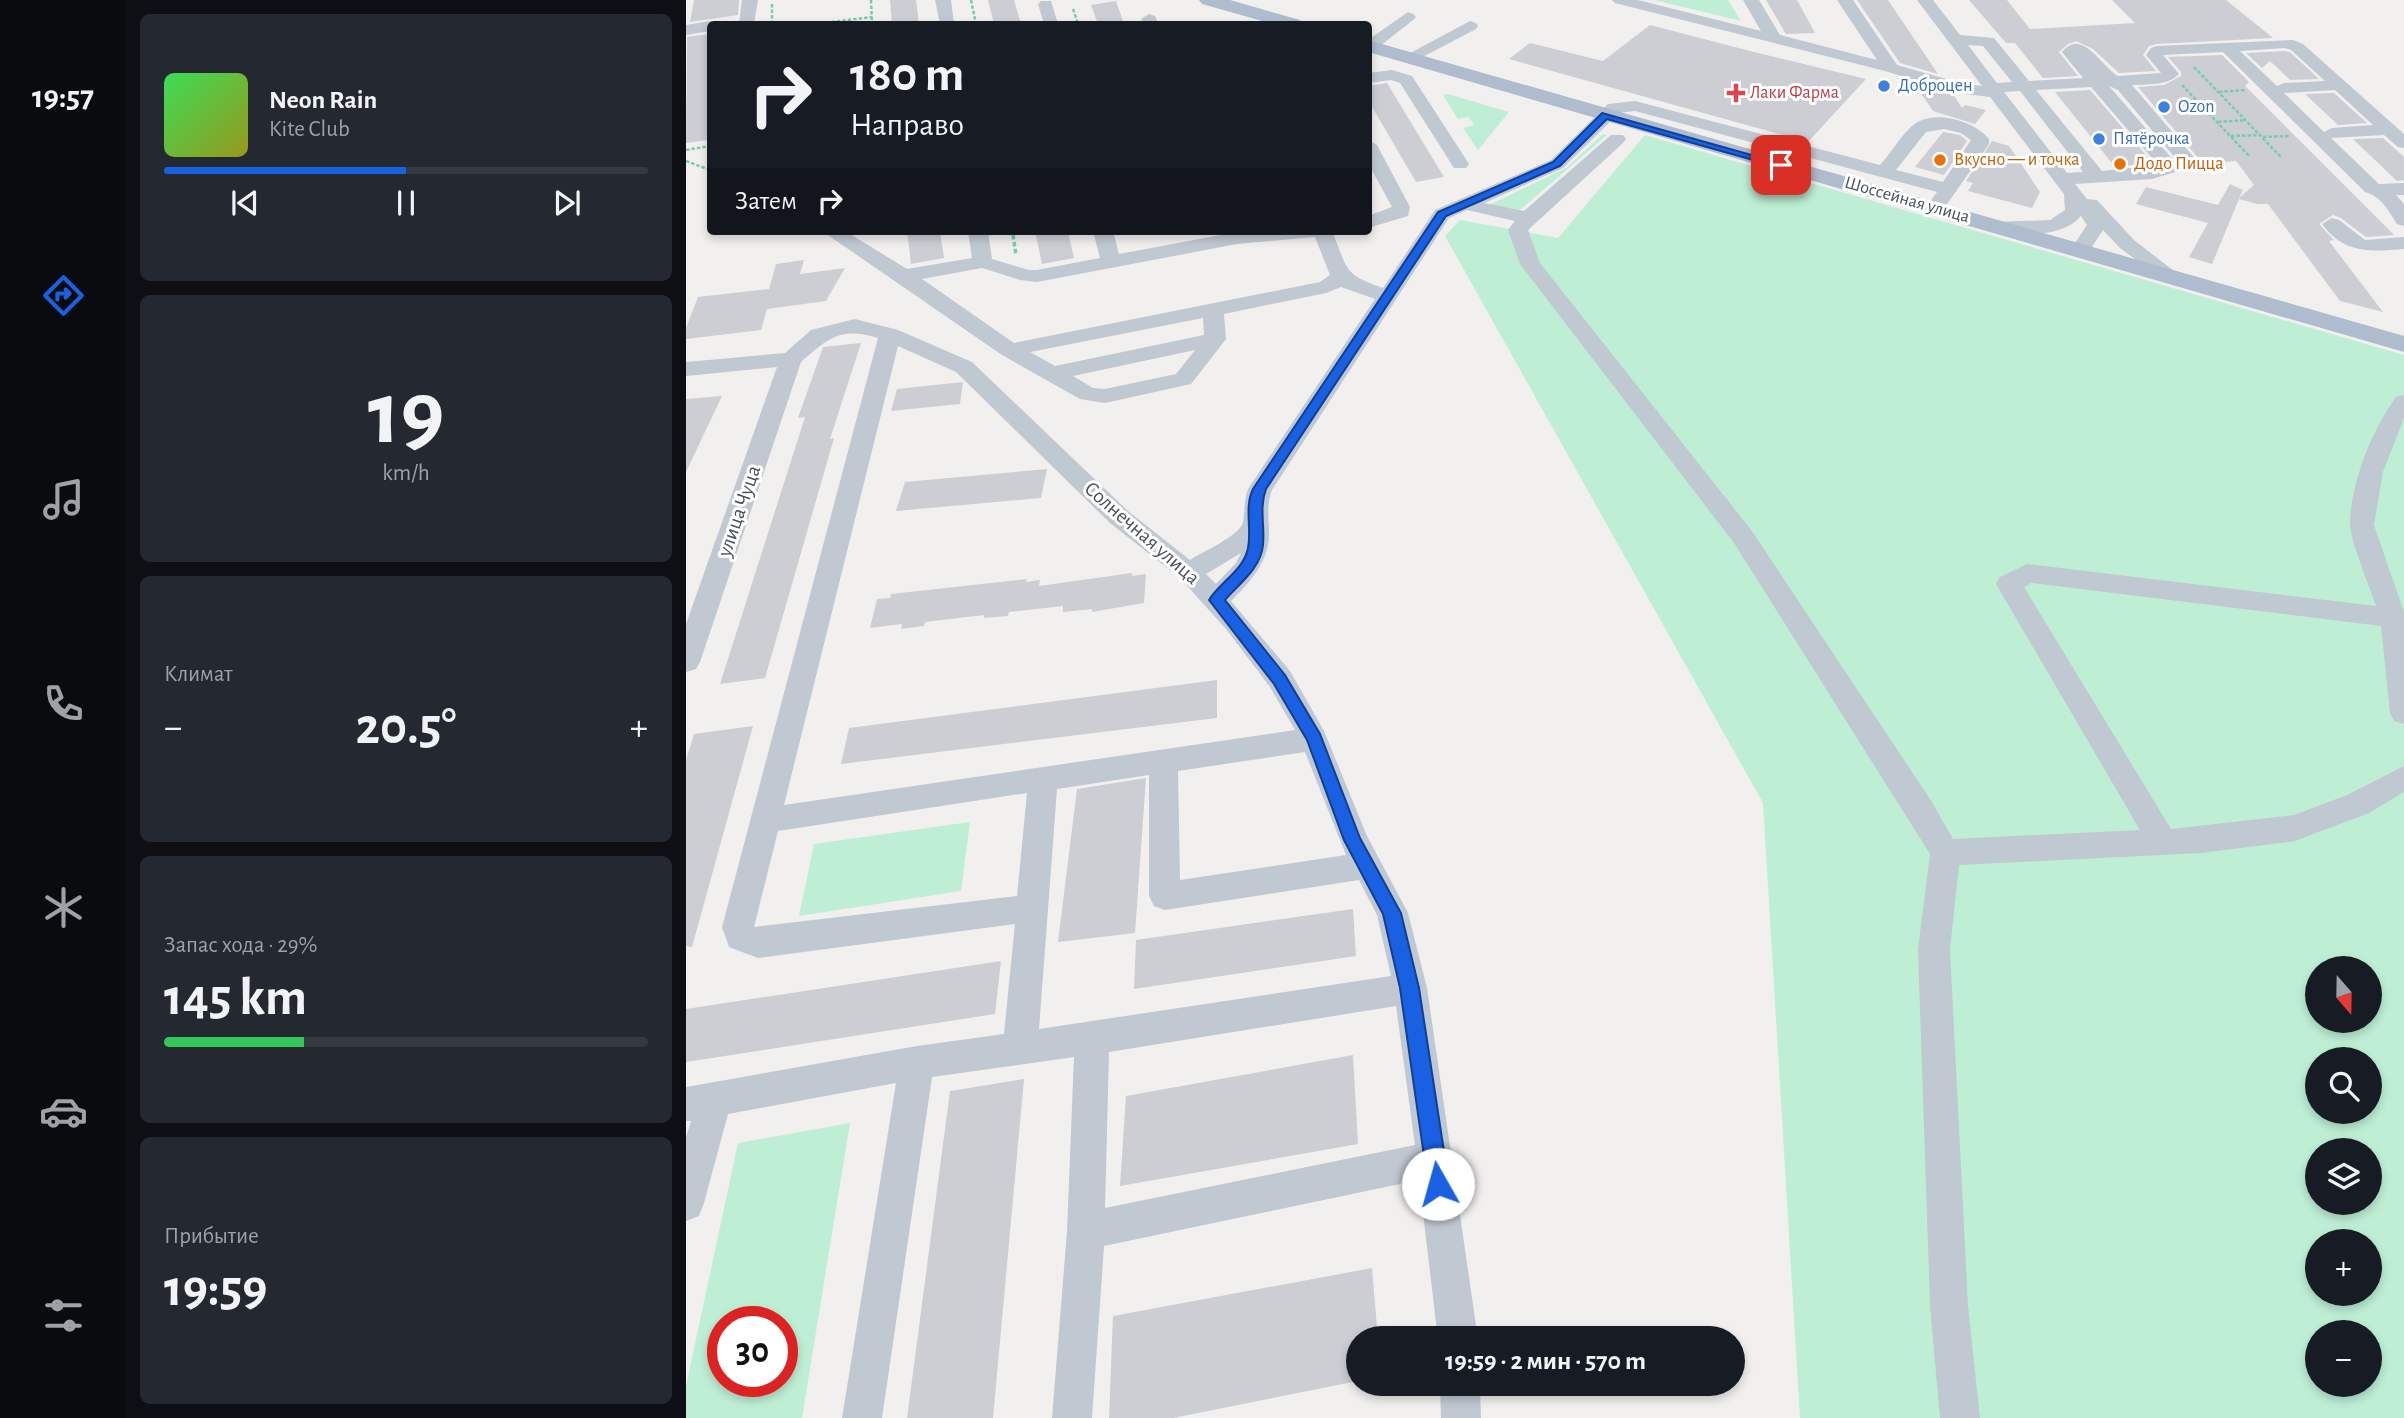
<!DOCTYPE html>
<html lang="ru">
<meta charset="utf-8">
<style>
body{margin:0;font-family:"Alegreya Sans",sans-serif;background:#242831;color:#f1f3f6;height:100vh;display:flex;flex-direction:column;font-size:26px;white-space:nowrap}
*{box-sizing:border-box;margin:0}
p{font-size:23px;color:#9ea1a6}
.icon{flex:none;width:38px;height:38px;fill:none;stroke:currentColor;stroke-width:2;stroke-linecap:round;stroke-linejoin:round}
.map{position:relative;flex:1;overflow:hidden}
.drawer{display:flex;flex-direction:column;gap:14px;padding:14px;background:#0d0f14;width:560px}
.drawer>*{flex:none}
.top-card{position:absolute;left:21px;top:21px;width:665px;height:214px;border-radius:7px;box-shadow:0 4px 10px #0003;background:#171b24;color:#f1f3f6;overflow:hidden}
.needle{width:46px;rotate:160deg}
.controls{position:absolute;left:1619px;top:956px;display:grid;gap:14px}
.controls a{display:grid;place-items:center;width:77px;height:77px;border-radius:50%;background:#171b24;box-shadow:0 4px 10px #0003;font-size:35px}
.speed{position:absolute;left:21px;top:1306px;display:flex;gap:14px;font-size:35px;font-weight:700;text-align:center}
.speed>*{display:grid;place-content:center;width:91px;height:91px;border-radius:50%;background:#171b24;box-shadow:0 4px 10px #0003;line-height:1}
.speed .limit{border:10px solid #d22;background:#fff;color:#111}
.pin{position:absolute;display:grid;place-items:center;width:60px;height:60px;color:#fff;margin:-30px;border-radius:14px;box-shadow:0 4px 10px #0006}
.me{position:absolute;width:77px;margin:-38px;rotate:353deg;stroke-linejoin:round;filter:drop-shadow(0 0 5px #0008)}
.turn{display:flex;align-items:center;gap:24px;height:147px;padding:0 28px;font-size:32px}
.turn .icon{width:91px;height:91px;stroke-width:2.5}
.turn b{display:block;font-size:49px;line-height:60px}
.then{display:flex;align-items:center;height:66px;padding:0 28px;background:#0003;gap:14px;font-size:26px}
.big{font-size:52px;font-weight:700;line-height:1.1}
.drawer .card{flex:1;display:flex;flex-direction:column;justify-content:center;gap:10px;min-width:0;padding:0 24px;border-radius:10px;background:#242831}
.drawer .dial{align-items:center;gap:0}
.dial b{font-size:91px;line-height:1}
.song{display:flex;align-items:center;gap:21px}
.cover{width:84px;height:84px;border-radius:10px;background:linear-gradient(135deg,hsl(130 70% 55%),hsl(60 70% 35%))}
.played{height:7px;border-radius:4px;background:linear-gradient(90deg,#1961e2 50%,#363941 50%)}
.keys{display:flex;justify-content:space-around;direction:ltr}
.heat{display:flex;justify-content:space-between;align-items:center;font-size:38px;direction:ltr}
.charge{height:10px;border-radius:5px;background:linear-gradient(90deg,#34c759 29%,#363941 0)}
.trip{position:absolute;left:660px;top:1326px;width:399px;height:70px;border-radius:35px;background:#171b24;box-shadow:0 4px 10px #0003;font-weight:700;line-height:70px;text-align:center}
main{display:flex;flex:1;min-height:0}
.tab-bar{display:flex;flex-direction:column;width:126px;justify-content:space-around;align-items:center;background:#090b0e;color:#9ea1a6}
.tab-bar .icon{width:49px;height:49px}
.tab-bar .active{color:#1961e2}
.tab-bar b{font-size:32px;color:#f1f3f6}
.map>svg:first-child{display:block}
</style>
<main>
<nav class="tab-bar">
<b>19:57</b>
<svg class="icon active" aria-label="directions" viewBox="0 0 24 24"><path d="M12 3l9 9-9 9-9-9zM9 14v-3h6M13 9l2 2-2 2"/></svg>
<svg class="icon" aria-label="music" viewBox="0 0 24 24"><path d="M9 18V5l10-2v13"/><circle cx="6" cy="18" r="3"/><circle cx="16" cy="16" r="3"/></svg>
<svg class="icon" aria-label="phone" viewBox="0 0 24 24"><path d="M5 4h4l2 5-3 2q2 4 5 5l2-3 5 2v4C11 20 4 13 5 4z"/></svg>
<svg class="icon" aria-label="climate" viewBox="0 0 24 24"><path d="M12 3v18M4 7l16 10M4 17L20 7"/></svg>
<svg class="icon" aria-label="car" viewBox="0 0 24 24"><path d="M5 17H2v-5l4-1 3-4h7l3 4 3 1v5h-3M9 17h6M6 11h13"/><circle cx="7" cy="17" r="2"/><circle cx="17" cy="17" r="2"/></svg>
<svg class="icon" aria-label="filters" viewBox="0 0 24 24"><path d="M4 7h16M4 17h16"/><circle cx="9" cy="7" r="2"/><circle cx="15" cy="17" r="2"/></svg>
</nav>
<section class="drawer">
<div class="card">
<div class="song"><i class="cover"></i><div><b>Neon Rain</b><p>Kite Club</p></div></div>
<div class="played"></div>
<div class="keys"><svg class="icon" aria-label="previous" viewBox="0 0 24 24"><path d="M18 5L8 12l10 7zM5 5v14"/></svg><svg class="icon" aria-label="pause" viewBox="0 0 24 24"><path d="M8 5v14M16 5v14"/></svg><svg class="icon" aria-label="next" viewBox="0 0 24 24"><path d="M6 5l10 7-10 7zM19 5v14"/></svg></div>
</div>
<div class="card dial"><b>19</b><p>km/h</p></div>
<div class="card"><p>Климат</p>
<div class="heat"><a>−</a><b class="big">20.5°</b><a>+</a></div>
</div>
<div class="card"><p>Запас хода · 29%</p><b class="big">145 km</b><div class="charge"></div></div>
<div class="card"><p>Прибытие</p><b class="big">19:59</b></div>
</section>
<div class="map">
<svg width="1718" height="1418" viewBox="0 0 1718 1418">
<rect width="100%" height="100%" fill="#f2efef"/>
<path fill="#beefd5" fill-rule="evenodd" d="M968,0h74l13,21z
M762,94l61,18 -31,38 -15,-22 11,-3 -5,-8 -11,2 -15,-24z
M917,134l4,1 -87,75 -31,-5 77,-37z
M959,135l759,220v1063h-604l-37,-615 -318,-567 15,-16 98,18zM1631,968h53v52h-53zM1631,1059h53v52h-53zM1631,1150h53v52h-53zM1631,1241h53v52h-53zM1631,1332h53v52h-53z
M284,822l-9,69 -162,25 15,-72z
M164,1123l-48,295h-116v-32l52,-243zM37,1321h59v60h-59z"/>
<path fill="#ccced4" d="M8,0h45l-1,15 -48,7z
M204,0h26l3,24h-27z
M302,0h26l7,24h-27z
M1080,0h31l18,33 -29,1z
M1171,0h31l50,74 -38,-11z
M1283,0h38l23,29 105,-6 -23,-23h114l47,38 -117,6 -7,2 -6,9 13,16 -37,2 -26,-24 -17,-8 -8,3 -9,8 19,24 -35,2 -28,-35h-9z
M430,1l8,23h-26l-7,-19z
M964,25l104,27 112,27 -58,63 -299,-83 21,-16 73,18z
M24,34l-2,106 -22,3 1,-106z
M1599,51l5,1 29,27 -29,1 -20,-19 -8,7 -16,-15z
M1536,55l27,27 -4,4 149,149 -28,2 -25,-19 -8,-3 -14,9 15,16 -5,1 54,71 -43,-11 -72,-97h-11l-18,-5 -27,65 -23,-7 19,-34 -72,-19 10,-17 72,18 12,-21 13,6 -4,8 15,-13 -18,-24 -36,3v-4l-62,-73 26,-2 17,-9v-4l-13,-15z
M1227,82l40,12 9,14 3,-3 21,5 -11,14 -42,-13z
M701,83l57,94 -28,5 -48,-82v-14z
M1404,90l63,73 -38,4 -60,-75z
M1648,93l33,30 -29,2 -33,-31z
M1257,132l17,3 7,6 -23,34 -29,-8z
M1697,138l21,19v23l-7,1 -44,-42z
M1306,141l17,5 31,46 -8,16 -64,-17 5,-8 -7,-2z
M221,231h33l4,27 -33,6z
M349,231h33l6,27 -32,6z
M118,260l-4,14 45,-6 -19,33 -59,8 -6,21 -75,9v-11l12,-31 71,-8 7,-25z
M175,343l-31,96 4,-1 -69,240 -45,6 85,-267 -7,1 25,-71z
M277,382l-3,22 -69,7 6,-22z
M36,396l-36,76v-73z
M361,469l-6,29 -145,13 9,-29z
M446,573v3l14,-2 -2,29 -52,9v-3l-29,3v-6l-54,6 -1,4 -24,2v-3l-59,7 -1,4 -23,3 1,-5 -32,4 7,-29 13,-1 1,-4 136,-15 -1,3 14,-2 -1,6z
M531,680v38l-376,46 8,-36z
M67,726l-61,221 -6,-1v-186l8,-26z
M460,778l-11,155 -77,9 19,-153z
M667,909l3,47 -222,33 2,-49z
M315,961l-6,53 -309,48v-53z
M667,1055l5,89 -238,42 6,-90z
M338,1079l-31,339h-86l43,-327z
M686,1268l6,71h-20v42l-185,37h-64l4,-102z"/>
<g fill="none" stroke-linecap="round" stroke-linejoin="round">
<path stroke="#76cda9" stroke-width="2.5" stroke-dasharray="3.5 2" stroke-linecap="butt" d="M185,0l1,24
M285,0l5,24
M86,4v20
M387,9l5,15
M129,24l57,-7
M1508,67l88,91
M1496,85l68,72
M1533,92l26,-2
M1532,122l28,-2
M1545,136l29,-1
M1577,137l26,-1
M0,150l24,-4
M0,161l24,9
M326,231l1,6"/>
<path stroke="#76cda9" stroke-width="3.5" stroke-dasharray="4.5 2.5" stroke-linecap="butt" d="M327,235l3,20"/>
<path fill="#c0c8d1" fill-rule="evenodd" d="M56,0h16l-4,24h-15z
M249,0h16l3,24h-14z
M926,0h26l123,31 -18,-31h16l21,35 97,25 -40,-60h16l44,65 67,19 18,2 -65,-86h16l27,35 34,3 35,43 54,-3 -21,-26c20,-25 40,15 56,24l43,-3 -15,-18 5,-7 6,-2 136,-6 10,4 101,90v14l-6,-1 -14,-12 -53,3 48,46 25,-1v12h-8l8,9v22l-7,-2c-9,-14 -15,-27 -32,-32l-142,-140 -60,3 16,19c-12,12 -31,10 -47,11l66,77 -3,4 -43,13 -77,5 12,15 10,1 37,40 45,35 -3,4h-14l-42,-31 -17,-18 -15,23h-14l-3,-4 16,-24 -6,-9c-18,22 -62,20 -87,14l-3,-4 3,-4 56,-2 15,-10 -1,-16 -74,-97 -33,-4 -72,-22 -270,-68zM1282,45l15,1 29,36 -15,1zM1599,48l6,2 34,31 -41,2 -7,3 -37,-35zM1423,86l9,4 59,70 -3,1zM1405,87l67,78 -56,6 -66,-81zM1649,90l38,35 -41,3 -8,4 -40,-39zM1334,91l63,81 -16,1 -63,-81z
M355,1h10l7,23h-14l-6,-20z
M722,12l5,2 3,3 -3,3 -38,30 -7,2v-12z
M463,14l6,2 4,8h-14l-4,-5z
M24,21l7,3h-7v7l-24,4v-10z
M784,21l6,2 2,3 -2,3 -61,32 -6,2 -8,-5z
M706,70l20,6 57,88 -3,4h-12l-54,-85 -9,-3 -23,3v-10z
M949,101l245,64c11,-12 20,-28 32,-39 20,-18 62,-6 77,13v5l-44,63 -7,2 -9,-6 8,-11 -302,-81 -16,2 -56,55 -79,35 40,8 87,-76h12l3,4 -3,4 -95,87 12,33 212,268 180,271 21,37 187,-9 -144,-246 4,-7 27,-13 349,42c-6,-19 -26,-65 -26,-83 1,-41 22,-93 46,-126l8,-2v23l-21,54 -9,53 30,87v112l-10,-3 -4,-8 -9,-87 -350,-43 -7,4 147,242 123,-14 53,-20 57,-29v26l-35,21 -74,28 -94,12 -242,12 -9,84 18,357 12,112h-40l-10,-112 -12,-357 12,-95 -196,-311 -214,-279 -12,-34 7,-9 -48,-11 -18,8 -177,272c-6,15 -3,29 -3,44 0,28 -19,48 -38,67l59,70 34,60 43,105 41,77 19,75 51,351h-40l-19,-159 -315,66 -12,172h-40l15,-187 7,-174 -142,20 -50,341h-40l54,-335 -168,31 -24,89 -5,13 -13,5v-84l5,-16h-5v-34l231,-41 87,-12 11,-110 -257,34 -29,-11 -7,-20 156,-589c-38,-11 -48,-1 -77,24l-101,300 -4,7 -10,3v-48l91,-257 -91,9v-14l99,-9 26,-23 44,-11 43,11 74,32 156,149 62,49c12,-8 51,-25 53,-38 2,-12 1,-22 5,-33l127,-190 -34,-12 -15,6 -102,21 2,25 -35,45 -86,19 -25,-4 -78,-44 -180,-124h23l62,38 65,-11 -4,-27h20l4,28 37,11h8l63,-12 -7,-27h20l6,23 118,-22 95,-1c16,38 10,43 51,57l52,-78 116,-50 57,-56zM1258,129l17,4 10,7 -28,42 -47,-12 30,-38zM629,237l15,38 -10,7 -306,61 -92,-64 60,-11 38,12 17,2 200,-38zM517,318l1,17 -149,31 -25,-14zM212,346l58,26 154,151 70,55 46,51 44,58 25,43 -511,75zM509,350l-19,24 -71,15 -12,-1 -20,-12zM555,553l-5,10 -20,21 -10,-10zM619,752l41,103 -166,25 -2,-109zM463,775v121l5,10 11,4 194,-30 18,35 14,61 -352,53 18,-240zM341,793l-10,103 -263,31 24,-96zM710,1006l19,139 -310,63 4,-156z
M682,140l9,5 33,62 -2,9 -40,12v-12l24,-9 -24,-44z
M1646,218l7,2 26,20 39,-3v12c-33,3 -60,5 -82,-25z
M754,1384h40l1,34h-40z"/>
<path fill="#afbcce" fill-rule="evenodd" d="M513,0h31l70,20 3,4h-30l-71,-20z
M682,40l1036,296v16l-1036,-300z"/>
</g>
<path fill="#1961e2" stroke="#103f93" stroke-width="2" d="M916,113l185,52 -9,2 -171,-48 -47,47 -114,50 -180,273c-7,18 -1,38 -3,56 -2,23 -24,39 -38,55l60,75 35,59 40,104 41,75 18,75 30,196 -3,8 -8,3 -7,-3 -3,-8 -28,-196 -17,-74 -39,-74 -37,-100 -33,-56 -65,-84c11,-18 35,-30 39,-52 4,-20 -4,-40 5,-59l185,-277 115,-50z"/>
<g fill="#3f7fe0" stroke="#fff" stroke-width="2.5">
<circle cx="1198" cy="86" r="7"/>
<circle cx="1478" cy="107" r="7"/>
<circle cx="1413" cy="139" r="7"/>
</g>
<path fill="#e0444e" stroke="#fff" stroke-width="2.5" d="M1046.5 82.5h7v7h7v7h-7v7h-7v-7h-7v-7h7z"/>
<g fill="#e8710a" stroke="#fff" stroke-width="2.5">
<circle cx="1254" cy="160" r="7"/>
<circle cx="1434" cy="164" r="7"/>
</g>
<g text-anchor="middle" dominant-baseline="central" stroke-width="6" stroke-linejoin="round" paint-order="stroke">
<g font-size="18" fill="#366cbe" stroke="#fff" text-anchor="start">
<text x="1212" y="86">Доброцен</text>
<text x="1492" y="107">Ozon</text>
<text x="1427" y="139">Пятёрочка</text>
</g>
<g font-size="18" fill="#be3a42" stroke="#fff" text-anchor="start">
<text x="1064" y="93">Лаки Фарма</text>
</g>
<g font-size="18" fill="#c56008" stroke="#fff" text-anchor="start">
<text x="1268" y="160">Вкусно — и точка</text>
<text x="1448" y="164">Додо Пицца</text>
</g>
<g font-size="18" fill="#47515d" stroke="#fff">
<text transform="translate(1221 200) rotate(16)">Шоссейная улица</text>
</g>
<g font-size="21" fill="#47515d" stroke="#fff">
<text transform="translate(53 511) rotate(-71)">улица Чуца</text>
<text transform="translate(456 533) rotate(41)">Солнечная улица</text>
</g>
</g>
</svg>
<div class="controls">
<a><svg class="needle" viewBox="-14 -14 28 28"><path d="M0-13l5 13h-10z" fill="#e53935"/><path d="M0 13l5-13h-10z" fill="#9ea1a6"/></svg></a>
<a><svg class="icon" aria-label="search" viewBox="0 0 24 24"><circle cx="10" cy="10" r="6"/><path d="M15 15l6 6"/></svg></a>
<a><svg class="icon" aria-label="layers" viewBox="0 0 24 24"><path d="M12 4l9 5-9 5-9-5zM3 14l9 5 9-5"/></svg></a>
<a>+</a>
<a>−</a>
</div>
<div class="speed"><div class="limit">30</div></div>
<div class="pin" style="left:1095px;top:165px;background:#d93025"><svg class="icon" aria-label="arrive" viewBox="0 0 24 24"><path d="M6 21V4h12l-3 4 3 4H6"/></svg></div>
<svg class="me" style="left:752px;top:1184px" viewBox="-20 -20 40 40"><circle r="19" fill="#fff"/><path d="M0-13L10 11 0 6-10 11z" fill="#1961e2"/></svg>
<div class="trip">19:59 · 2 мин · 570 m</div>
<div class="top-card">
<div class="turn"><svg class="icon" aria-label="right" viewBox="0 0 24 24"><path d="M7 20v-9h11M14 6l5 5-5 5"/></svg><div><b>180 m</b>Направо</div></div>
<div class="then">Затем<svg class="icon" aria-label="right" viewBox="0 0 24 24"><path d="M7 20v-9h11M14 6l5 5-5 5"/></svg></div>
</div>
</div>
</main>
